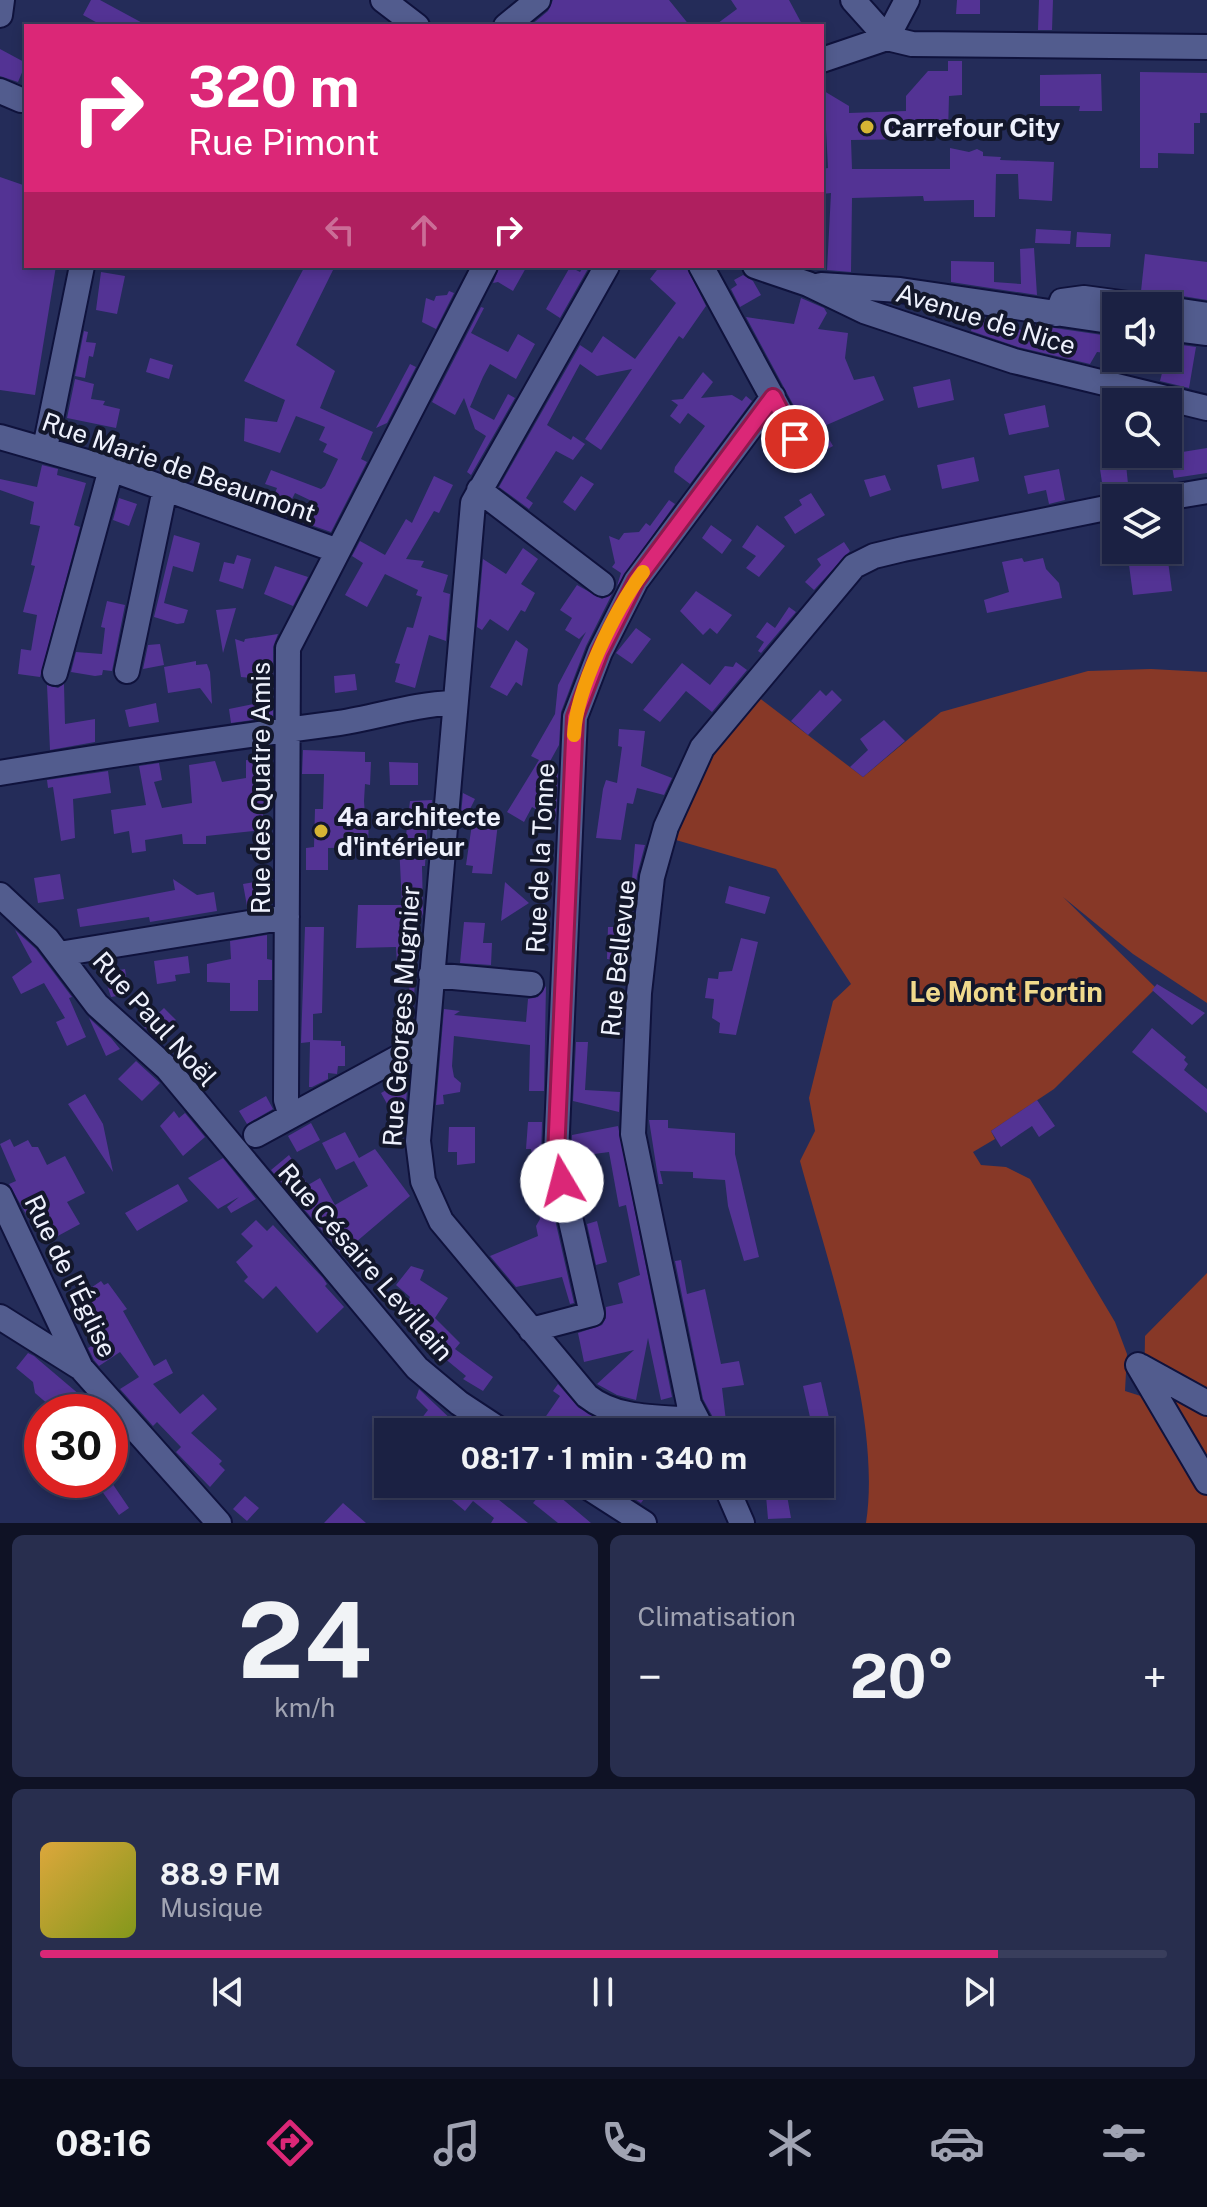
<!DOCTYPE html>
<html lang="fr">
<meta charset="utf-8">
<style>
body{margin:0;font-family:"Public Sans",sans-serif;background:#282e4e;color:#f1f3f6;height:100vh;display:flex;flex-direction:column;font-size:30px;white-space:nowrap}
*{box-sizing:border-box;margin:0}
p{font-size:26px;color:#a0a3b2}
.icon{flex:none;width:44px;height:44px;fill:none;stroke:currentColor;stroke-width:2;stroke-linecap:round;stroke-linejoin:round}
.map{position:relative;height:1523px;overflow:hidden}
.details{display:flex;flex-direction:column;gap:12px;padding:12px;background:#0f1225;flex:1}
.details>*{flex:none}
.hud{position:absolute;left:24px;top:24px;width:800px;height:244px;border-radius:0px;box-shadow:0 4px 12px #0003,0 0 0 2px #393e5c;background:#db2777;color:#fff;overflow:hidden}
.tools{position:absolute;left:1102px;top:292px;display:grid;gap:16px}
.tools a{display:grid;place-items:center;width:80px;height:80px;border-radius:0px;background:#1b2143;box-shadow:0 4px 12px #0003,0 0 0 2px #393e5c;font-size:40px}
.speed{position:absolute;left:24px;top:1394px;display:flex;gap:16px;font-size:40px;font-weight:700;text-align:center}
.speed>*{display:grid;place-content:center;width:104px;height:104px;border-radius:50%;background:#1b2143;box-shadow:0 4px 12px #0003,0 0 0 2px #393e5c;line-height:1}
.speed .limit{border:12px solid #d22;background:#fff;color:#111}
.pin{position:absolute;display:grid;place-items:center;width:68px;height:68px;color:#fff;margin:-34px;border:4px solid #fff;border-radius:50%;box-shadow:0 2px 8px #0007}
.me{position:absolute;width:88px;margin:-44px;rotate:352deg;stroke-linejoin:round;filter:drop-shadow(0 0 6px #0008)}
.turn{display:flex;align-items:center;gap:28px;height:168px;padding:0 32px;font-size:36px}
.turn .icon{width:104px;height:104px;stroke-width:2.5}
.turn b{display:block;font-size:56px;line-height:68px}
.lanes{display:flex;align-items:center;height:76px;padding:0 32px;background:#0003;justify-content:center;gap:40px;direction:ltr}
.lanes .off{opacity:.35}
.big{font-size:60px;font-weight:700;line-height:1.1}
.details .widget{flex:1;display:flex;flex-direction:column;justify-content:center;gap:12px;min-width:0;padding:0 28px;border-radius:12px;background:#282e4e}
.details .dial{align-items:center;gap:0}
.dial b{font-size:104px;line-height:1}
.song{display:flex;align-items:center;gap:24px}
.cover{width:96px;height:96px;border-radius:12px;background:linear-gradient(135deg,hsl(40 70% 55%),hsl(70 70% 35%))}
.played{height:8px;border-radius:4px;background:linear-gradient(90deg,#db2777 85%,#393e5c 85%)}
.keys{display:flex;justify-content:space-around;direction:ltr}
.heat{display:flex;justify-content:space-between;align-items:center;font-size:44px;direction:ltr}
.details .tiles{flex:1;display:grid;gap:12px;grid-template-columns:1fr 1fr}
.widget:last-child{grid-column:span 2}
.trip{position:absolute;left:374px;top:1418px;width:460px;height:80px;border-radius:0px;background:#1b2143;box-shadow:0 4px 12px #0003,0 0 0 2px #393e5c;font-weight:700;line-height:80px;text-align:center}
.dock{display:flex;height:128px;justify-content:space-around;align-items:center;background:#0b0d1b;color:#a0a3b2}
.dock .icon{width:56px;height:56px}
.dock .selected{color:#db2777}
.dock b{font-size:36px;color:#f1f3f6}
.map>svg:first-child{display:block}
</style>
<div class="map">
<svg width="1207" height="1523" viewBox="0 0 1207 1523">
<rect width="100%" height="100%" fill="#242c59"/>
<path fill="#873827" d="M1151,669l56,3v331l-74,-49 -70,-57 93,91 -102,101 -63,42 4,8 -22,13 8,13 25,2 24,12 85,143 12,32 -2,37 19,6 1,-61 62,-63v250h-341c16,-104 -38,-260 -66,-362l15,-30 -6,-33 24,-97 18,-17 -75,-115 -107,-31 25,-57 60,-87 109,83 78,-65 147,-41z"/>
<path fill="#533394" d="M91,0h9l48,26h-45l-20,-11z
M553,0h116l21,26h-160l18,-15z
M731,0h58l14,26h-89l23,-17z
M957,0h23v14h-24z
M1039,0h14l-1,30h-14z
M0,49l26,14 -8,19 -18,-6z
M948,61h14v34l-13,1 -1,37 -33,1v5l-64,1 1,29h98v-21l19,4 8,-3 6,3v4l18,1 -1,3 54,2 -2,39 -33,-2 -1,-25h-22l-1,43h-21v-17l-50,1 -1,-5 -71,2 -1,74 -24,-2 4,-77 -9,1v-25l6,-1 -4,-77 25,15v7l57,-2v-15l22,-25h20z
M1140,72l67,1v40h-7v10h-6v31l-36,-1v15h-18z
M1101,74l1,37h-23l1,-5h-40v-31z
M0,177l26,9v80h30l-21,129 -35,-5z
M1036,229l35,2 -1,13 -35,-1z
M1077,232l34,2 -1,13h-34z
M1034,248l3,47 -86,-13v-21l43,1v20l27,2 -1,-35z
M1145,254l62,8v38l-37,-6 -14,6 -15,-9z
M305,266h30l-39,79 39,26 -15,37 53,24 -12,27 6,3 -36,70 -20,-7 7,-21 -23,-11 -8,16 -16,-6 6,-15 -12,-4 6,-14 50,19 4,-3 13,-27 -15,-7 4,-8 -8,-4 6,-13 -29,-11 -16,37 -36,-12 1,-23 32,4 8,-22 -41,-19z
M500,266h27l-14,25 -15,-9 -5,1z
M584,266l5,1 -29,51 -14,-9 24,-42 10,5z
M660,266h26l20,40 -23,33 -4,-3 -78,114 -16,-11 47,-70 -35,7 -17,-12 -33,61 24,15 2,-4 12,8 -12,16 -17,-9 -30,47 7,5 -4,6 -30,-22 81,-142 12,8 11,-17 32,23 41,-56 -26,-24z
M101,272l24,4 -8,38 -21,-4z
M743,275l10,6 8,14 -21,12 -9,-18 6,-4 -3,-5z
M449,291l5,2 -18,36 -14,-7 4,-24 8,3 2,-5 11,-1z
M801,298l23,10 3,5 -9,16 30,4 -3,25 9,22 20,-4 10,24 -62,27 11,19 -18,10 -6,-12 -1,-12 -62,-115 48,7z
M481,307l3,1 -13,25 37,19 10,-18 17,10 -19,35 -26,-15 -7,13 -13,30 24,13 14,-26 7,4 -44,77 -4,-3 19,-36 -11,-7 -11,-31 -9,17 -23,-13z
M983,320l50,13 1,-8 82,12v17l-19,-2 -7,12 -72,-17 -47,-16 2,-7 8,1z
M84,331l4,1 -2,10 10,1 -3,14 -4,-1 -4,22 -10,-2z
M1168,343l28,4 -7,41 -29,-7 2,-8 -46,-6v-9h52z
M150,358l23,7 -4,14 -23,-7z
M410,364l6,3 -29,56 -11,5z
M703,372l10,10 -12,16 31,-3 10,6 4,-5 6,5 -62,83 -16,-12 1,-5 30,-41 -17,-13 -8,11 -10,-8 8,-11 -7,-5 12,-1z
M75,379l19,5 -3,15 14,2 -2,4 17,4 -4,19 -49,-10z
M950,379l4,21 -36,8 -5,-21z
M1045,405l4,22 -40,8 -5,-21z
M1207,448v25l-33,5 -4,-24z
M974,457l5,24 -37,8 -5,-24z
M1126,464l2,20 -25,5 -3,-20z
M42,465l16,4 -1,6 29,8 -12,42 6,2 -40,150 -22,-3 3,-25 20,3 -10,-1 6,-36 -14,-3 12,-46 -4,-1 9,-39 -10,-2 4,-22 -34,-12v-11l37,8z
M1059,469l6,31 -16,4 -3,-14 -18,4 -4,-18z
M885,475l6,15 -21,7 -6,-17z
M434,476l19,9 -14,28 -5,-2 -28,48 18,2 -3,6 27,8 -5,17 7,2 -4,47 -17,-6 -14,53 -20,-6 5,-18 -5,-1 12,-36 6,1 9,-31 -6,-2 2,-5 -33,-16 -18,33 -22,-12 18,-32 -11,-7 8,-15 25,14 21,-36 6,4z
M581,476l13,8 -19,27 -12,-9z
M811,493l14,22 -30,19 -11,-17 18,-12 -3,-5z
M119,498l18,6 -8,22 -16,-6z
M669,500l6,4 -58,82 4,-13 -9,-6 3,-4 -6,-27 10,4 5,-7 15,-1 7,-9 4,3z
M711,525l21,15 -10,14 -20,-16z
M757,525l28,21 -26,31 -13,-9 10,-12 -14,-9z
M174,535l26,8 -7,29 -20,-6 -9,37 24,7 -4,13 -7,1 -23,-7z
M844,542l6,9 -36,39 -9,-8 16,-17 -4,-6z
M523,548l15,11 -17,25 14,9 -10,19 -4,-2 -13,21 -18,-12 -8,11 -5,-3 6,-68 23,15z
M237,555l14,4 -8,30 -24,-8 5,-19 10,2z
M1022,558l2,4 19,-4 3,11 13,14 3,15 -75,15 -3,-13 25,-8 -7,-30z
M1168,561l4,30 -39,4 -4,-30z
M275,566l33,11 -15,29 -29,-12z
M577,585l25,14 10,-5 -26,52 -25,66 -2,33 -11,20 10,6 -2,49 -24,-13 -8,15 -17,-10 32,-52 -8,-4 24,-42 3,-29 28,-53 -7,7 -14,-9 7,-12 -12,-8z
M696,591l36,24 -15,19 -7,-6 -7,7 -23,-24z
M107,601l18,4 -13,66 -9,-1 -1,5 -7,1 -24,-4 5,-20 26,2 3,-26 -4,-1z
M789,607l7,5 -35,41 -3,-2 6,-9 -8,-5 11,-15 8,6z
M236,608l-13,45 -7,-43z
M636,628l15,11 -19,25 -16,-11z
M278,634l-5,13v33l-32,-3 -6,-38 9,3 1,-3z
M516,640l12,9 -6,37 -6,-4 -9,14 -17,-9z
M160,644l4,21 -21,4 5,-24z
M196,661v4l11,-1 3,8 2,32 -12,-16 -32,5 -4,-26z
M736,662l11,8 -35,42 -26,-21 -26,31 -17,-12 39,-47 28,22 15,-19 8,1z
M355,674l2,16 -22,3 -1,-17z
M64,684l1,40 30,-5v23l-45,8 -3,-65 11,3z
M820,690l6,6 6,-6 10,10 -34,35 -17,-14z
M273,700v17l-42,6 -2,-14z
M156,703l3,19 -30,5 -4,-17z
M884,720l21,21 -42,36 -13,-10 18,-17 -8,-11z
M619,729l26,2 -4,35 31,12 -8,17 -27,-7 -4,16 -6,-1 -6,37 -25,-2 7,-49 3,-9 11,3 5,-36 -4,-1z
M303,750l62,2v10h6l-1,23 -5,-1 -1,17 1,15h4l-1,31 -40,1v22h-22v-22l8,-1 1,-38h8l1,-35h-22z
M246,760l20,2 -4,68 -56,6v8h-23l-1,-10 -37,6 1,11 -14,2 -3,-22 -15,3 -3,-24 35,-5 -7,-39 20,-3 3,17 -8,2 8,26 30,-5 -3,-38 26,-4 7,21 24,-4z
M389,762l29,1v22h-28z
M108,771l3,22 -38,6 2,39 -14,3 -8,-54 -5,1 -1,-8z
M463,793l12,6 -5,10 28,14 -6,51 -20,-1 1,-7 -7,-1 7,-48 -12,-2z
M432,800l-1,12 -3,-1 -3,55h-3l1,47 -5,15 -6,105 -6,3 4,-57 -8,-1 1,-15h-6l-1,-16 -40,1 2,-43h44l-3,-61h6l5,-43z
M635,844l10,1 -8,30 -12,107 -13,-1 2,-21 -7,-1 1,-32h9l4,-37 10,1z
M60,874l4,25 -26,4 -4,-25z
M173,879l24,16 17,-3 3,19 -67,11 -1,-5 -69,10 -3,-18 98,-19z
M266,880l4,22 -23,4 -4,-22z
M505,882l24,21 -28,18z
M729,886l41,11 -5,17 -40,-11z
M464,922l21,1 -2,20h9l-1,22 -31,-2z
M305,927h19l-2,86 -9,1v26l28,1v5h4v20h-7l-1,8 -9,-1v6l-16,8h-3l1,-45 -9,1z
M15,930l21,19 36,48 -3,1 17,39 -19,9 -11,-24 9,-4 -21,-35 -23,11 -9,-17 20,-15z
M267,935v24l5,1v20h-14v31h-28v-28l-23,-1v-18l24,-5 -1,-18z
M741,938l17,4 -22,93 -17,-2 1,-10 -8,-5 2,-19 -9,-1 3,-20 10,1 1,-7 13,-1z
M188,956l2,17 -15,2 1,6 -19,3 -3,-23z
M125,969l4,25 -18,3 -8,-24z
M1157,984l48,29 -13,12 -40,-35z
M546,986l-2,105h-15l1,-46 -76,-9 -2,30 2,11 7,6 -1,9 -17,3 1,9 -8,1 8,-96 16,2 -6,4 72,7 2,-23 10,-2z
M164,1008l12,12 -25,13 -7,-6z
M89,1018l22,20 9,11 -14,7z
M1152,1028l34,29 -2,3 4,4 -4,6 23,19v24l-75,-61z
M576,1042h12l-3,48 35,2 -1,20 -46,-11z
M136,1061l24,22 -18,18 -24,-22z
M408,1078l-3,37 -9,5 -15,-27z
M85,1094l18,30 10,48 -45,-68z
M266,1096l7,13 -26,15 -8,-13z
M1037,1100l18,26 -16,11 -7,-11 -31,21 -10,-16z
M174,1111l5,7 6,-5 20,24 -22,19 -23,-30z
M649,1120h19v8l67,5v21l24,103 -15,4 -16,-55 -3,-26 -32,-2v-6l-33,-1 3,13h-4z
M528,1122h14l-1,36 33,145 -4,1 -8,-27 -46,10 -26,-31 48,-20 -2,-10 4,-7 -9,-70h-5z
M311,1123l9,17 -23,12 -9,-16z
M618,1126l54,271 -11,3 -13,-62 -12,62 -19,-5 -20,-11 37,-34 -50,12 -6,-29 24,-8 4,-7v-11l17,-4 -5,-20 22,-8 -14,-70 -7,2 -10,-55 -37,5 -1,-3 1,-19z
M449,1127h26v36l-18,2v-13h-9z
M345,1132l14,26 16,-9 35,47 -68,58 -71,-84 18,-15 19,30 12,-7 15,27 33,-19 -14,-25 -18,9 -14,-27z
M10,1139l4,8 14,-7 4,7h6l9,18 18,-9 20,37 -18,9 13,22 -37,20 -34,-60 7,-3 -16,-37z
M223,1158l33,41 -25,14 -4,-6 12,-10 -21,12 -30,-31z
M178,1184l10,17 -51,30 -12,-18z
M256,1220l11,11 6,-6 50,53 4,6 -2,2 19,21 -27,26 -41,-47 -13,13 -19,-18 4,-4 -12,-15 17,-16 -12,-12z
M597,1221l10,41 -11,3 -9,-41z
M681,1260l6,34 18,-5 16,75 18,-3 5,24 -22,3 4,33h-11l-12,-22 -28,-138z
M411,1266l13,4 -4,10 28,18 -13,20 25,25 -5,6 38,28 -10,14 -20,-12 3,-3 -46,-38 13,-18 -27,-14 4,-9 -14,-12z
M101,1281l3,4 4,-2 19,26 -4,2 31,55 12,-7 7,14 -20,11 27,30 23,-20 14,15 -26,24 31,28 -3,3 6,6 -15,17 -34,-35 5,-5 -24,-25 -4,4 -33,-37 19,-12 -19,-25 -21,14 -5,-6 -6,-12 20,-11 -29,-41z
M28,1353l6,3 66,56h-43l-22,-19 -2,-11 -17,-14z
M821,1382l9,40 -18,4 -9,-40z
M558,1384l21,24 44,20 -1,4h-87l25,-36 -7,-5z
M419,1389l37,35 -6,6 -10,-9 -10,11h-19l17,-22 -12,-12z
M94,1480h16l19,28 -10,7z
M433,1484h46l49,39h-37l3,-5 -21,-17 -8,10z
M612,1484h43l-14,19z
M765,1484h20l6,34 -23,1z
M547,1486l44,37h-33l-25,-20z
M245,1496l14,12 -12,13 -14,-12z
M343,1503l23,20h-42z"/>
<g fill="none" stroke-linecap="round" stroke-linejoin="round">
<defs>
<path id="minor" d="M383,0l34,26
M853,0l34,38
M0,15l2,-15
M506,26l32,-26
M887,38l25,6 295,3
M887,38l20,-38
M822,60l65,-22
M0,91l21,9
M607,266l-134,237 -55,638 5,40 18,40 146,175c30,24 72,21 109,24
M701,266l94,173
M755,266l53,18 56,27 150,50 193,47
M821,285l79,5 216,32
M1168,309l39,6
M1057,314l5,-13 22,-3 59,8
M1168,328l39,5
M0,437l111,32 227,82
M45,448l37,-182
M479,490l123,94
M1166,498l41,-7
M127,671l38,-182
M55,673l56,-204
M0,773c113,-19 226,-35 339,-50 39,-6 75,-19 114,-20
M0,895l47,44 50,66 70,63 250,300 42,35 44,29
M59,954l228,-37
M431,975l100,9
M291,1116l-5,-16 2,-452 197,-382
M256,1135l169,-92
M0,1196l81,172 138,155
M0,1317l81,51
M531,1330l61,-16 -36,-159 19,-438 25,-65 36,-71 137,-184
M1138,1365l69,117
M1140,1366l67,37
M703,1431l-14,-27 -56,-270 6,-141 13,-116 14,-50 36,-79 152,-182 20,-10 29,-7 213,-43
M583,1484l61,39
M725,1484l17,39"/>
</defs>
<use href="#minor" stroke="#0f123c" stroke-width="28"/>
<use href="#minor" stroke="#525c8e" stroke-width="24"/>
</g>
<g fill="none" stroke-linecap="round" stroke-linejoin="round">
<defs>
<path id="route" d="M562,1181l-6,-26 19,-438 25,-65 36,-71 137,-184 22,42"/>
</defs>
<use href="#route" stroke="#8e194d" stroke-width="20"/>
<use href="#route" stroke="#db2777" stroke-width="14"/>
<path stroke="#f59e0b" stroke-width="14" d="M574,735c2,-46 41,-125 69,-163"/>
</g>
<g fill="#d6b534" stroke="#13172b" stroke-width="3">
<circle cx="867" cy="127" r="8"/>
<circle cx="321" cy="831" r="8"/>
</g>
<g text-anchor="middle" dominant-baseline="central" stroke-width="8" stroke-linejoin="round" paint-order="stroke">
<g font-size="26" font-weight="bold" fill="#eef1fd" stroke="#13172b" text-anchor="start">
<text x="883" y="127">Carrefour City</text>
<text x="337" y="816">4a architecte<tspan x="337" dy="30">d'intérieur</tspan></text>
</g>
<g font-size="26" fill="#eef1fd" stroke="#13172b">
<text transform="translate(986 319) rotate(17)">Avenue de Nice</text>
<text transform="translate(179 467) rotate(19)">Rue Marie de Beaumont</text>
<text transform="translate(260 788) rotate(-90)">Rue des Quatre Amis</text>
<text transform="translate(540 858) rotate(-87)">Rue de la Tonne</text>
<text transform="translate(618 958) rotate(-84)">Rue Bellevue</text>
<text transform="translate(401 1016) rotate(-86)">Rue Georges Mugnier</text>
<text transform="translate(155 1019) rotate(48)">Rue Paul Noël</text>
<text transform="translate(366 1262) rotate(49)">Rue Césaire Levillain</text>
<text transform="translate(71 1276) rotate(64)">Rue de l'Église</text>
</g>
<g font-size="28" font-weight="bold" fill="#f0da8c" stroke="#13172b">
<text x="1006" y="991">Le Mont Fortin</text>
</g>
</g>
</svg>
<div class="tools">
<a><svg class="icon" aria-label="sound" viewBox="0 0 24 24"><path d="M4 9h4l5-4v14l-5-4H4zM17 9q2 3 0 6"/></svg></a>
<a><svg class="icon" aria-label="search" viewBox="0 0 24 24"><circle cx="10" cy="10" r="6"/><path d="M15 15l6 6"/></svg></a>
<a><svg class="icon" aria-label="layers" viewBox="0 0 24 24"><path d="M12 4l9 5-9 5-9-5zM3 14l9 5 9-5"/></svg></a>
</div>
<div class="speed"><div class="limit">30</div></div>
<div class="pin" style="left:795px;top:439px;background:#d93025"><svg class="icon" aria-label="arrive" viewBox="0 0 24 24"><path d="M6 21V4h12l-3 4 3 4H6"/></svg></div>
<svg class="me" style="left:562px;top:1181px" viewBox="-20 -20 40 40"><circle r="19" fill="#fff"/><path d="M0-13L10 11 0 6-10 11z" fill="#db2777"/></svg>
<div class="trip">08:17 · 1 min · 340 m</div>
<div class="hud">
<div class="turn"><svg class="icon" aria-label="right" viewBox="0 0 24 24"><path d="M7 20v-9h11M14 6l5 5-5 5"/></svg><div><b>320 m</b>Rue Pimont</div></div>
<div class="lanes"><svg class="icon off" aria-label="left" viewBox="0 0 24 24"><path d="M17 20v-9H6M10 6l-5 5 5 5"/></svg><svg class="icon off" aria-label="ahead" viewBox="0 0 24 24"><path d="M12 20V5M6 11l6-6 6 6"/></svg><svg class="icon" aria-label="right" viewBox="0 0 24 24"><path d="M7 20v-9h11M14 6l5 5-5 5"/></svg></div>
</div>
</div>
<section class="details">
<div class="tiles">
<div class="widget dial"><b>24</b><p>km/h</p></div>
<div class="widget"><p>Climatisation</p>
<div class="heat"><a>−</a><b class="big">20°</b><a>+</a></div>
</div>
<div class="widget">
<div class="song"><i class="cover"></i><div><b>88.9 FM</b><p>Musique</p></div></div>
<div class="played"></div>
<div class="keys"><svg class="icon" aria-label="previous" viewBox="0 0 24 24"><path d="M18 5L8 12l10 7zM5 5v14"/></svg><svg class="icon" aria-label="pause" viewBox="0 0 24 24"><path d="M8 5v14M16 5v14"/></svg><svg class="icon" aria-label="next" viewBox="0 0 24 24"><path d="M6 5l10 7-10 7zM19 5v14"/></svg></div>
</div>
</div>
</section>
<nav class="dock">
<b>08:16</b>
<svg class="icon selected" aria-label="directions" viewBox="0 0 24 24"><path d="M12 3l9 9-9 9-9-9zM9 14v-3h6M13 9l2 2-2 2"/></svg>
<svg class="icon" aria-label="music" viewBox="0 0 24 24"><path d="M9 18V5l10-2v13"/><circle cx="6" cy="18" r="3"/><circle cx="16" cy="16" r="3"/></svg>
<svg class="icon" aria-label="phone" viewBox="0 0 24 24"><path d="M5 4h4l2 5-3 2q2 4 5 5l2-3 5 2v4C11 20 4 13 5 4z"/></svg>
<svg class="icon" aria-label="climate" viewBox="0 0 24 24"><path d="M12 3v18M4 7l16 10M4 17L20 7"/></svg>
<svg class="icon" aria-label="car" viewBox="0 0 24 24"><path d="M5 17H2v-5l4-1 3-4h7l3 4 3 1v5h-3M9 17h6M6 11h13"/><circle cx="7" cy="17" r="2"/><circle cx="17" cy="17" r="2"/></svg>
<svg class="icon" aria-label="filters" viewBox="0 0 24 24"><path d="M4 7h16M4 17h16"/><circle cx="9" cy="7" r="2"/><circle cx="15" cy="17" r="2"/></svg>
</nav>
